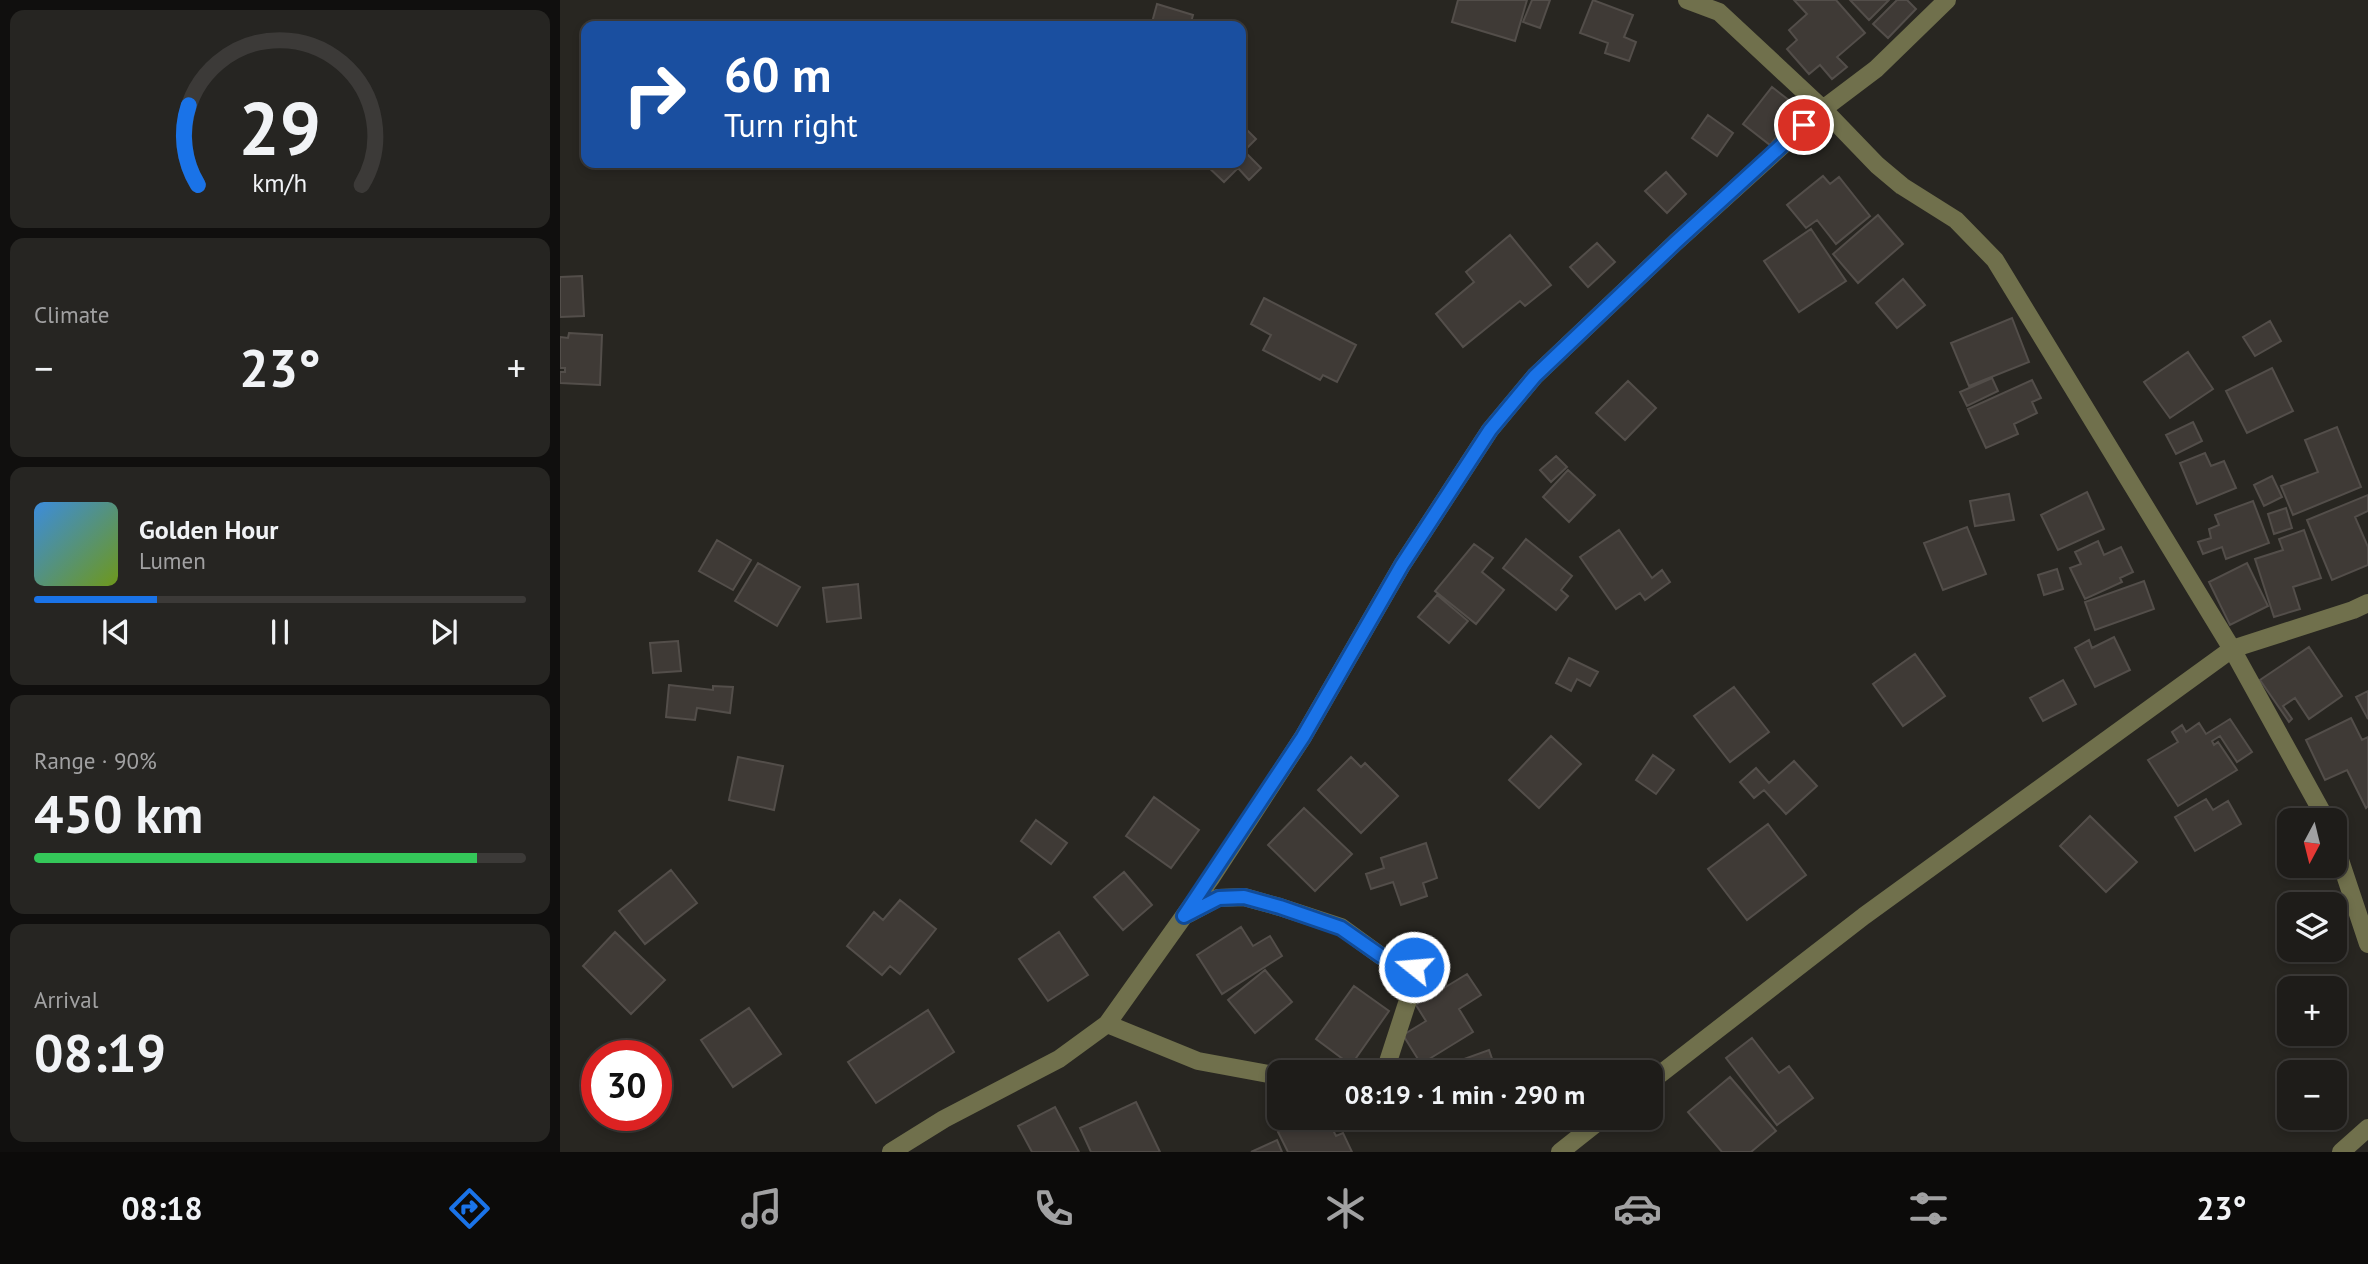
<!DOCTYPE html>
<meta charset="utf-8">
<style>
body{margin:0;font-family:"PT Sans",sans-serif;background:#262522;color:#f1f3f6;height:100vh;display:flex;flex-direction:column;font-size:26px;white-space:nowrap}
*{box-sizing:border-box;margin:0}
p{font-size:23px;color:#a1a1a2}
.icon{flex:none;width:38px;height:38px;fill:none;stroke:currentColor;stroke-width:2;stroke-linecap:round;stroke-linejoin:round}
.map{position:relative;flex:1;overflow:hidden}
.side{display:flex;flex-direction:column;gap:10px;padding:10px;background:#100f0e;width:560px}
.side>*{flex:none}
.guide{position:absolute;left:21px;top:21px;width:665px;height:147px;border-radius:14px;box-shadow:0 4px 10px #0003,0 0 0 2px #3c3a38;background:#1a4fa0;color:#fff;overflow:hidden}
.needle{width:46px;rotate:187deg}
.buttons{position:absolute;left:1717px;top:808px;display:grid;gap:14px}
.buttons a{display:grid;place-items:center;width:70px;height:70px;border-radius:14px;background:#1e1c19;box-shadow:0 4px 10px #0003,0 0 0 2px #3c3a38;font-size:35px}
.speed{position:absolute;left:21px;top:1040px;display:flex;gap:14px;font-size:35px;font-weight:700;text-align:center}
.speed>*{display:grid;place-content:center;width:91px;height:91px;border-radius:50%;background:#1e1c19;box-shadow:0 4px 10px #0003,0 0 0 2px #3c3a38;line-height:1}
.speed .limit{border:10px solid #d22;background:#fff;color:#111}
.pin{position:absolute;display:grid;place-items:center;width:60px;height:60px;color:#fff;margin:-30px;border:4px solid #fff;border-radius:50%;box-shadow:0 2px 7px #0007}
.me{position:absolute;width:77px;margin:-38px;rotate:287deg;stroke-linejoin:round;filter:drop-shadow(0 0 5px #0008)}
.turn{display:flex;align-items:center;gap:24px;height:147px;padding:0 28px;font-size:32px}
.turn .icon{width:91px;height:91px;stroke-width:2.5}
.turn b{display:block;font-size:49px;line-height:60px}
.big{font-size:52px;font-weight:800;line-height:1.1}
.side .card{flex:1;display:flex;flex-direction:column;justify-content:center;gap:10px;min-width:0;padding:0 24px;border-radius:14px;background:#262522}
.side .dial{align-items:center;gap:0}
.dial svg{height:182px;overflow:visible;fill:none;stroke:#3c3a38;stroke-width:7;stroke-linecap:round;text-anchor:middle}
.dial text{fill:#f1f3f6;stroke:none}
.song{display:flex;align-items:center;gap:21px}
.cover{width:84px;height:84px;border-radius:10px;background:linear-gradient(135deg,hsl(210 70% 55%),hsl(80 70% 35%))}
.played{height:7px;border-radius:4px;background:linear-gradient(90deg,#1a73e8 25%,#3c3a38 25%)}
.keys{display:flex;justify-content:space-around;direction:ltr}
.heat{display:flex;justify-content:space-between;align-items:center;font-size:38px;direction:ltr}
.charge{height:10px;border-radius:5px;background:linear-gradient(90deg,#34c759 90%,#3c3a38 0)}
.trip{position:absolute;left:707px;top:1060px;width:396px;height:70px;border-radius:14px;background:#1e1c19;box-shadow:0 4px 10px #0003,0 0 0 2px #3c3a38;font-weight:800;line-height:70px;text-align:center}
.tabs{display:flex;height:112px;justify-content:space-around;align-items:center;background:#0c0b0a;color:#a1a1a2}
.tabs .icon{width:49px;height:49px}
.tabs .selected{color:#1a73e8}
.tabs b{font-size:32px;color:#f1f3f6}
main{display:flex;flex:1;min-height:0}
.map>svg:first-child{display:block}
</style>
<main>
<section class="side">
<div class="card dial"><svg viewBox="0 0 100 80">
<path d="M14 69A42 42 0 1 1 86 69"/>
<path d="M14 69A42 42 0 0 1 10 34" stroke="#1a73e8"/>
<text x="50" y="56" font-size="32" font-weight="700">29</text>
<text x="50" y="72" font-size="11">km/h</text>
</svg></div>
<div class="card"><p>Climate</p>
<div class="heat"><a>−</a><b class="big">23°</b><a>+</a></div>
</div>
<div class="card">
<div class="song"><i class="cover"></i><div><b>Golden Hour</b><p>Lumen</p></div></div>
<div class="played"></div>
<div class="keys"><svg class="icon" aria-label="previous" viewBox="0 0 24 24"><path d="M18 5L8 12l10 7zM5 5v14"/></svg><svg class="icon" aria-label="pause" viewBox="0 0 24 24"><path d="M8 5v14M16 5v14"/></svg><svg class="icon" aria-label="next" viewBox="0 0 24 24"><path d="M6 5l10 7-10 7zM19 5v14"/></svg></div>
</div>
<div class="card"><p>Range · 90%</p><b class="big">450 km</b><div class="charge"></div></div>
<div class="card"><p>Arrival</p><b class="big">08:19</b></div>
</section>
<div class="map">
<svg width="1808" height="1152" viewBox="0 0 1808 1152">
<rect width="100%" height="100%" fill="#282621"/>
<path fill="#3f3a36" stroke="#534e4a" stroke-width="2" d="M898,0h69l-12,41 -63,-19z
M972,0h18l-10,28 -17,-6z
M1033,0l40,15 -9,22 12,5 -7,19 -24,-8 3,-10 -28,-10z
M1234,0h42l29,33 -28,24 10,10 -15,12 -12,-14 -11,9 -22,-25 10,-9 -8,-10 18,-16z
M1290,0h39l-20,20z
M1337,0h10l9,9 -28,29 -15,-14z
M597,4l36,11 -3,11h-39z
M1212,87l27,21 -29,37 -27,-21z
M1148,115l25,18 -16,23 -25,-18z
M681,124l15,15 -12,12 17,17 -12,12 -11,-12 -14,14 -20,-19h37z
M1106,172l20,22 -19,19 -22,-22z
M1263,176l7,8 9,-7 31,39 -34,28 -19,-24 -11,8 -19,-23z
M1318,215l25,29 -45,39 -25,-29z
M1251,229l35,52 -47,31 -35,-51z
M950,235l41,50 -26,21 -5,-5 -57,46 -27,-33 38,-32 -8,-10z
M1037,243l18,19 -27,25 -18,-20z
M22,276l2,40 -24,1v-40z
M1343,279l22,26 -28,23 -21,-25z
M704,298l92,47 -19,37 -14,-7 -3,5 -57,-30 8,-15 -20,-11z
M1452,318l17,44 -60,24 -18,-43z
M1710,321l11,20 -26,15 -12,-19z
M9,333l33,2 -2,50 -40,-2v-11h5v-4h-5v-31l8,1z
M1628,352l25,37 -43,29 -26,-36z
M1712,368l21,43 -46,22 -21,-42z
M1432,378l6,13 -31,15 -7,-14z
M1472,380l9,18 -9,4 5,11 -23,11 4,10 -32,14 -18,-39z
M1068,381l28,27 -31,32 -29,-27z
M1633,422l9,19 -26,13 -10,-19z
M1777,427l24,60 -68,28 -12,-29 37,-14 -13,-32z
M1645,453l6,13 13,-5 12,27 -39,16 -17,-41z
M996,456l11,11 -16,15 -11,-12z
M1008,470l27,25 -26,27 -26,-25z
M1712,476l10,21 -18,9 -10,-21z
M1527,492l17,37 -46,21 -17,-35z
M1449,494l5,26 -39,6 -5,-25z
M1808,495v16l-13,6 13,30v18l-36,15 -25,-60z
M1693,501l16,42 -43,16 -4,-12 -19,7 -5,-12 13,-4 -2,-9 10,-4 -4,-10z
M1726,508l6,20 -18,6 -6,-20z
M1407,527l19,47 -43,16 -19,-47z
M1059,530l33,48 10,-8 8,12 -25,18 -5,-7 -24,16 -36,-52z
M1744,530l17,48 -28,9 7,22 -26,8 -19,-58 28,-9 -4,-11z
M966,539l46,37 -11,14 7,6 -12,14 -53,-42z
M157,540l34,20 -18,30 -34,-19z
M1538,541l6,14 17,-8 12,25 -13,6 2,4 -37,17 -15,-31 11,-4 -6,-12z
M914,544l19,14 -11,14 22,18 -28,34 -41,-33z
M198,563l42,24 -23,39 -42,-25z
M1687,563l21,43 -38,19 -21,-43z
M1497,569l6,20 -19,6 -6,-20z
M1584,581l10,28 -59,21 -10,-28z
M298,584l3,34 -34,4 -4,-34z
M877,595l31,26 -19,22 -31,-26z
M1554,637l16,33 -35,17 -20,-39 14,-8 3,8z
M118,641l3,30 -28,2 -3,-30z
M1749,647l33,49 -33,23 -14,-21 -12,8 9,13 -3,3 -29,-42z
M1355,654l30,42 -42,30 -30,-42z
M1009,658l29,14 -8,14 -13,-7 -6,12 -15,-8z
M1503,680l13,24 -33,17 -13,-23z
M109,685l44,5v-4l20,1 -3,26 -33,-5 -2,12 -29,-3z
M1174,687l35,45 -39,30 -36,-46z
M1808,691v28l-12,-22z
M1791,718l11,22 6,-3v69l-2,2 -19,-38 -22,10 -19,-40z
M1670,719l22,33 -15,10 -17,-26 -8,5 2,4 4,-3 19,28 -59,36 -30,-46 30,-18 -6,-10 10,-7 4,7 13,-9 7,11z
M991,736l30,28 -42,44 -30,-28z
M1093,755l21,15 -18,24 -20,-14z
M178,757l45,9 -9,44 -45,-10z
M791,757l10,10 4,-4 33,33 -37,37 -43,-43z
M1234,761l23,25 -31,28 -22,-24 -10,8 -14,-16 16,-14 13,15z
M594,797l45,33 -28,38 -45,-32z
M1646,799l7,11 15,-9 13,23 -46,27 -20,-34z
M744,808l48,46 -37,37 -47,-46z
M1530,816l47,46 -31,30 -46,-46z
M476,820l31,23 -16,21 -30,-23z
M1208,824l38,51 -59,45 -39,-51z
M866,843l11,35 -14,5 4,13 -26,9 -8,-23 -22,7 -5,-15 18,-6 -3,-10z
M111,870l26,33 -52,41 -26,-33z
M564,872l28,33 -29,25 -29,-33z
M340,900l36,29 -36,45 -10,-8 -8,9 -35,-29 27,-34 9,8z
M681,927l12,19 17,-10 12,20 -60,38 -25,-39z
M55,932l50,48 -34,34 -48,-48z
M499,932l29,43 -40,26 -29,-42z
M705,970l27,32 -37,31 -27,-33z
M907,974l14,21 -22,14 14,23 -52,32 -18,-29 23,-14 -10,-16z
M794,986l35,25 -38,54 -35,-26z
M189,1008l32,46 -48,33 -32,-47z
M368,1010l26,42 -78,51 -28,-41z
M1192,1038l27,35 10,-7 24,32 -36,27 -51,-67z
M929,1050l8,23h-44l-3,-9z
M1170,1077l46,54 -25,21h-29l-34,-40z
M576,1102l24,50h-69l-11,-24z
M495,1107l24,45h-47l-14,-26z
M747,1118h12l2,5 7,-3 8,16 7,-3 9,19h-64l-10,-20z
M910,1118h32l-28,10z
M717,1140l5,12h-31z"/>
<g fill="none" stroke-linecap="round" stroke-linejoin="round">
<path stroke="#70704c" stroke-width="18" d="M1127,0l32,12 104,97 54,56 25,21 54,34 39,40 237,389 95,172
M1774,842l34,102
M628,914l30,-16 26,-1 36,10 61,20 40,29 33,11 -4,27 -25,77 -3,2
M547,1024l91,37 81,15
M1090,1082l214,-166 368,-267 121,-39 15,-7
M331,1152l53,-33 115,-60 48,-35 104,-146 92,-141 99,-172 88,-135 45,-54 141,-134 147,-133 53,-40 71,-69
M1000,1152l43,-34
M1781,1152l27,-24"/>
</g>
<g fill="none" stroke-linecap="round" stroke-linejoin="round">
<defs>
<path id="route" d="M854,967l-33,-11 -40,-28 -61,-21 -36,-10 -25,1 -35,18 119,-179 99,-172 88,-135 45,-54 141,-134 128,-117"/>
</defs>
<use href="#route" stroke="#114b97" stroke-width="18"/>
<use href="#route" stroke="#1a73e8" stroke-width="12"/>
</g>
</svg>
<div class="buttons">
<a><svg class="needle" viewBox="-14 -14 28 28"><path d="M0-13l5 13h-10z" fill="#e53935"/><path d="M0 13l5-13h-10z" fill="#a1a1a2"/></svg></a>
<a><svg class="icon" aria-label="layers" viewBox="0 0 24 24"><path d="M12 4l9 5-9 5-9-5zM3 14l9 5 9-5"/></svg></a>
<a>+</a>
<a>−</a>
</div>
<div class="speed"><div class="limit">30</div></div>
<div class="pin" style="left:1244px;top:125px;background:#d93025"><svg class="icon" aria-label="arrive" viewBox="0 0 24 24"><path d="M6 21V4h12l-3 4 3 4H6"/></svg></div>
<svg class="me" style="left:854px;top:967px" viewBox="-20 -20 40 40"><circle r="17" fill="#1a73e8" stroke="#fff" stroke-width="3"/><path d="M0-11L8 9 0 5-8 9z" fill="#fff"/></svg>
<div class="trip">08:19 · 1 min · 290 m</div>
<div class="guide">
<div class="turn"><svg class="icon" aria-label="right" viewBox="0 0 24 24"><path d="M7 20v-9h11M14 6l5 5-5 5"/></svg><div><b>60 m</b>Turn right</div></div>
</div>
</div>
</main>
<nav class="tabs">
<b>08:18</b>
<svg class="icon selected" aria-label="directions" viewBox="0 0 24 24"><path d="M12 3l9 9-9 9-9-9zM9 14v-3h6M13 9l2 2-2 2"/></svg>
<svg class="icon" aria-label="music" viewBox="0 0 24 24"><path d="M9 18V5l10-2v13"/><circle cx="6" cy="18" r="3"/><circle cx="16" cy="16" r="3"/></svg>
<svg class="icon" aria-label="phone" viewBox="0 0 24 24"><path d="M5 4h4l2 5-3 2q2 4 5 5l2-3 5 2v4C11 20 4 13 5 4z"/></svg>
<svg class="icon" aria-label="climate" viewBox="0 0 24 24"><path d="M12 3v18M4 7l16 10M4 17L20 7"/></svg>
<svg class="icon" aria-label="car" viewBox="0 0 24 24"><path d="M5 17H2v-5l4-1 3-4h7l3 4 3 1v5h-3M9 17h6M6 11h13"/><circle cx="7" cy="17" r="2"/><circle cx="17" cy="17" r="2"/></svg>
<svg class="icon" aria-label="filters" viewBox="0 0 24 24"><path d="M4 7h16M4 17h16"/><circle cx="9" cy="7" r="2"/><circle cx="15" cy="17" r="2"/></svg>
<b>23°</b>
</nav>
